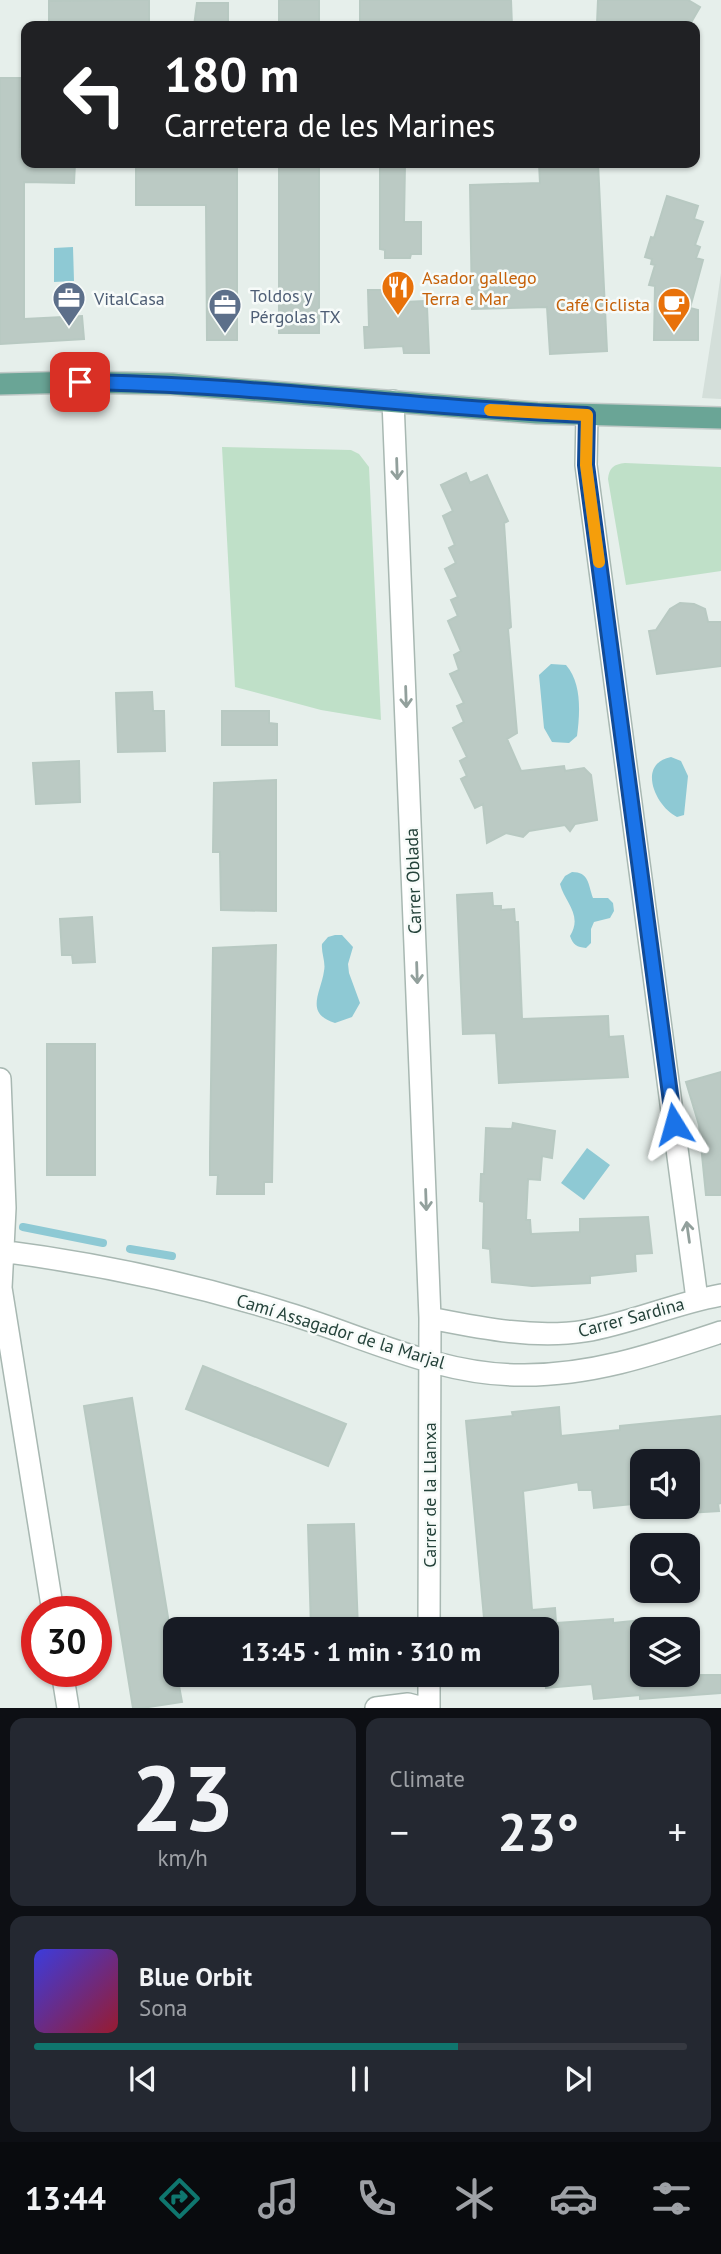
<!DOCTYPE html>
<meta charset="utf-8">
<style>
body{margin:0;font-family:"PT Sans",sans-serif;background:#242831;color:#f1f3f6;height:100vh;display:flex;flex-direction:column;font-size:26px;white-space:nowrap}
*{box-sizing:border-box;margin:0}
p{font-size:23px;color:#9ea1a6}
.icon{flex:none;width:38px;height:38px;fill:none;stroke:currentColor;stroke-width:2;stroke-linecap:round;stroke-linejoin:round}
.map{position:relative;height:1708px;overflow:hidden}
.details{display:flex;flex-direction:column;gap:10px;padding:10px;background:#0d0f14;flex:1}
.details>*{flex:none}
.hud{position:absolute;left:21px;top:21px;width:679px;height:147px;border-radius:14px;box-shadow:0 2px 5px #0004;background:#202124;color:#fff;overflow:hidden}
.controls{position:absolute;left:630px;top:1449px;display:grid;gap:14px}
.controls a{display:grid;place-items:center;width:70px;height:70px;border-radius:14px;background:#171b24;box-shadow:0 2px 5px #0004;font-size:35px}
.speed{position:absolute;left:21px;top:1596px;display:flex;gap:14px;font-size:35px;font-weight:700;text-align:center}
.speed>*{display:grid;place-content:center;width:91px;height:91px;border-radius:50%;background:#171b24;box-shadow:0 2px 5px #0004;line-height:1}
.speed .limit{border:10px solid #d22;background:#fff;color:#111}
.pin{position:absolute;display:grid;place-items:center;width:60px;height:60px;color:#fff;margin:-30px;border-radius:14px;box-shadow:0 4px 10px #0006}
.me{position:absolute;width:77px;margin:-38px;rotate:352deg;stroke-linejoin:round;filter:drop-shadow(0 0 5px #0008)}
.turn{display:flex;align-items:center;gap:24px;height:147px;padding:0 28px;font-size:32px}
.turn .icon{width:91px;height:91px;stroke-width:2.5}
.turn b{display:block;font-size:49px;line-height:60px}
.big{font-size:52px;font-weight:800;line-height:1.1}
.details .widget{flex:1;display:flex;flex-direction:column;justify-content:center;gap:10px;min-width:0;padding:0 24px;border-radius:14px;background:#242831}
.details .dial{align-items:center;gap:0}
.dial b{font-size:91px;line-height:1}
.song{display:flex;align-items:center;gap:21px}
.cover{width:84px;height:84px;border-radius:10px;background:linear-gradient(135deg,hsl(240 70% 55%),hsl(350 70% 35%))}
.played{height:7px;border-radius:4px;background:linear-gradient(90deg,#0f766e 65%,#363941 65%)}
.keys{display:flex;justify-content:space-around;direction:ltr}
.heat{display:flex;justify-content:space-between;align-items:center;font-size:38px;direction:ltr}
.details .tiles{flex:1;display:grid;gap:10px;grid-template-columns:1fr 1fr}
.widget:last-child{grid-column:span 2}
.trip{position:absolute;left:163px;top:1617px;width:396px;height:70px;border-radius:14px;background:#171b24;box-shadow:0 2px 5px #0004;font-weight:800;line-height:70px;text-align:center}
.tab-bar{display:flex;height:112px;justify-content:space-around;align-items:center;background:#090b0e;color:#9ea1a6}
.tab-bar .icon{width:49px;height:49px}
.tab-bar .current{color:#0f766e}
.tab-bar b{font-size:32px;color:#f1f3f6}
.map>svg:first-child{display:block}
</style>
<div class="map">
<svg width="721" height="1708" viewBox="0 0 721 1708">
<rect width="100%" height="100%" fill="#e6efeb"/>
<path fill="#d4dfda" d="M721,273v126l-19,-1 15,-97z"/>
<path fill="#bfe0c8" d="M222,447l129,3 8,4 10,13 12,253 -60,-10 -86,-23z
M625,463l96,4v104l-95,14 -18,-106c1,-11 6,-15 17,-16z"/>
<path fill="#8ec9d4" d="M73,247l1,34 -20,1v-34z
M551,664l15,1c16,18 14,48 11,71l-8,7 -17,-1 -8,-14 -5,-53z
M671,757l10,4 7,15 -4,39 -7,2c-21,-10 -41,-53 -6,-60z
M572,872c17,0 16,12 21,26h15l5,5 1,8 -4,7 -16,4 -3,7v14l-5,5c-9,-1 -13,-3 -16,-12 13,-21 -5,-33 -10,-52l5,-8z
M335,935h7l11,12 -5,17 1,9 11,30 -8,14 -17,6c-31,-10 -14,-30 -11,-52 2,-9 -3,-18 -2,-27l6,-7z
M587,1148l23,17 -26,35 -23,-17z"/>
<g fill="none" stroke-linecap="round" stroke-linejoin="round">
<path stroke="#8ec9d4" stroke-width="8" d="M23,1227l80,16
M130,1249l42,7"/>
</g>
<path fill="#bbcac4" stroke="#b8c9c2" stroke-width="2" d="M116,0h33v26h-100v-25z
M279,0h40v26h-40z
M360,0h151l1,26h-28v-5l-92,1v4h-32z
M598,0h90l12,7 -11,19h-66l-26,-2z
M197,3h31v23h-34z
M0,78h22l-2,69h4v16h51l-1,20 -50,-1v137l58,-3 2,23 -84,5z
M136,163h101v177h-30l-1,-135h-70z
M279,163h40v170h-40z
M380,163h25l-1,59h17v32h-10l-1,4h-25v-8l-5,-1z
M539,163h59l9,188 -57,3 -3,-47 -75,2 -2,-124 70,-2z
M667,196l31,10 -4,13 9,3 -8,23 5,2 -4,11 7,2 -13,48 8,2v30h-44l1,-54 -6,-1 6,-20 -4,-1 1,-5 -7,-2 6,-20 3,1z
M368,290h36v12l20,-1 -1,6h4l2,46h-25l-1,-7 -38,2 -1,-21h5z
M466,473l4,10 17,-8 21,46 -4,2 7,104 -3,2 9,104 -10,6 14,32 43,-5 1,5 19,-3 7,7 6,45 -22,4 -5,7 -5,-6 -36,6 -6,6 -17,-4 -19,10 -4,-39 -8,4 -14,-29 6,-3 -7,-15 7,-4 -14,-29 11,-6 -7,-16 7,-3 -14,-29 9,-4 -5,-15 7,-4 -13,-30 10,-5 -7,-16 7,-3 -13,-28 11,-6 -7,-15 6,-3 -12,-29 10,-5 -12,-26z
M680,603l14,1 11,5 3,13h13v44l-64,8 -8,-43 7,-1 14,-21z
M152,692l1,19h11l1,40 -47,1 -2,-59z
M222,711h47v12l8,1v21h-55z
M79,761l1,41 -44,2 -3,-41z
M276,780v131l-55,-1 -1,-58h-7l1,-69z
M492,893l1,13h8v4l13,-1 1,13h3l4,97 86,-3 1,21 14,-1 5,41 -129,6 -3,-50 -33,1 -6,-139z
M92,917l3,45 -22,1 -1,-8h-10l-2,-36z
M276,945l-4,237h-8v12h-47l1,-19h-8v-22l3,-205z
M47,1044h48v131h-48z
M721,1072v123h-15l-7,-70 -13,-43z
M513,1123l42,8 -3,27 -10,-2 -2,24 -12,-1 -2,41h4l1,14 49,-2v-13l68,-2 4,36 -17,1 1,17 -46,5v7l-58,3 -40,-4 -2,-33 -7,-1 1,-46 -4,-1 1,-27h3l2,-46 26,1z
M203,1366l143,58 -18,42 -142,-57z
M132,1398l43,262v15h2l5,27 -40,6h-9l-49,-302z
M559,1407l2,29 59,-6v-4l101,-10v87l-3,1 1,7 -31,2v-52h-46v42l-48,5 -2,-18h-13l-1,-8 -55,9 9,119 23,-2 1,15 57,-4v4l29,-3v55h79v18l-81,6v-4l-46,4 -2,-15 -46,4v-59h-61l-19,-208 47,-5 -1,-4z
M354,1524l4,105h-47l-3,-104z"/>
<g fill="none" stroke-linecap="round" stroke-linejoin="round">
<defs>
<path id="minor" d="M393,401l37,917 -1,311
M587,415l-1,50 111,834
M0,1079l5,129 -4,80 52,324
M0,1251c94,12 189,32 280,60 79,23 156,64 240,64 71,1 135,-21 201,-43
M430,1318c51,10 104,21 155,13 47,-8 90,-28 136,-36
M62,1671l6,37
M376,1708l32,-4 15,4
M429,1708v-33"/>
<path id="major" d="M0,384l80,-2 92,2 365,29 184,5"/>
</defs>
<use href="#minor" stroke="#a8b8b2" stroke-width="24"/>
<use href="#major" stroke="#c2cac8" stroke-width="24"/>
<use href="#minor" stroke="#fff" stroke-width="21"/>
<use href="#major" stroke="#6aa596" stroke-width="21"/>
</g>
<defs><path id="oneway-shaft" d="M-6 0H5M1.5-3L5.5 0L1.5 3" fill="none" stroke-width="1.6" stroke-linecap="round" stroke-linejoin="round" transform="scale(1.75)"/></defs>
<g stroke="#92a09c">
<use href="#oneway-shaft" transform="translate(397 469) rotate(88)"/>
<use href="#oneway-shaft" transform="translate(406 697) rotate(88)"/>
<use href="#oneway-shaft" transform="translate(417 973) rotate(88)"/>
<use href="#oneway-shaft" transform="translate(426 1200) rotate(88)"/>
<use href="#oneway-shaft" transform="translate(688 1232) rotate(-98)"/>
</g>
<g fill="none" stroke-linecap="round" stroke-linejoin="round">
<defs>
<path id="route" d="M80,382c170,2 338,26 507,33l-1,50 88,659"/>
</defs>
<use href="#route" stroke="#114b97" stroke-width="18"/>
<use href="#route" stroke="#1a73e8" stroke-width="12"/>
<path stroke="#f59e0b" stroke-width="12" d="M490,410l97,5 -1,50 13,97"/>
</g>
<defs>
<symbol id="restaurant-pin" viewBox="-11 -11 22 30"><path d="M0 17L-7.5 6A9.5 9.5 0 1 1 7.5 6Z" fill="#e8710a" stroke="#f7fbf9"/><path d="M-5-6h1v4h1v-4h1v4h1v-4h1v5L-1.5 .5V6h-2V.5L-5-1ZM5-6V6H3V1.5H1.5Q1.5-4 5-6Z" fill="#fff"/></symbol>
<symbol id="office-pin" viewBox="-11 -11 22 30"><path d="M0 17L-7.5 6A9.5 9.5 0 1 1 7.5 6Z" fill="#5c6f8a" stroke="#f7fbf9"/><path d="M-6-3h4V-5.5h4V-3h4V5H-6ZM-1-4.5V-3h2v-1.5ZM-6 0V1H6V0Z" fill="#fff"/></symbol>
<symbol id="cafe-pin" viewBox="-11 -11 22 30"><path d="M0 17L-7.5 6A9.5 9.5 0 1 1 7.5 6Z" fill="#e8710a" stroke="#f7fbf9"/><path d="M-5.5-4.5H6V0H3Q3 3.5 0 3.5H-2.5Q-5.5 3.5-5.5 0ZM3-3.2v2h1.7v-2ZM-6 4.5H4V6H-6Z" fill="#fff"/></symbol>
</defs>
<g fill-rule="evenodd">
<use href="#restaurant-pin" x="379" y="268" width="38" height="52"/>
<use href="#office-pin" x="50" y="279" width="38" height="52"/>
<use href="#cafe-pin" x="655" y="285" width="38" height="52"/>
<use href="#office-pin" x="206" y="286" width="38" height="52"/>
</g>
<g text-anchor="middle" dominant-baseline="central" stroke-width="5" stroke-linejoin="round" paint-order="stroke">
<g font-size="18" fill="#c56008" stroke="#f7fbf9" text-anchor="start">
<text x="422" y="277">Asador gallego<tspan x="422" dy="21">Terra e Mar</tspan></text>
<text x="650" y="304" text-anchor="end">Café Ciclista</text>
</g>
<g font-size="18" fill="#4e5e75" stroke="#f7fbf9" text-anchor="start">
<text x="250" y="295">Toldos y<tspan x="250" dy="21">Pérgolas TX</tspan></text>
<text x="94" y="298">VitalCasa</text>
</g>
<g font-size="18" fill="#24423a" stroke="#f7fbf9">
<text transform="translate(413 881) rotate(-92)">Carrer Oblada</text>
<text transform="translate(631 1317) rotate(-15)">Carrer Sardina</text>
<text transform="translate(341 1331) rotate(17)">Camí Assagador de la Marjal</text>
<text transform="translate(429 1495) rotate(-90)">Carrer de la Llanxa</text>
</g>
</g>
</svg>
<div class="controls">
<a><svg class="icon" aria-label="sound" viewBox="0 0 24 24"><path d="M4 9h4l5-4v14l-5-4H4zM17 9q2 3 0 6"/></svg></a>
<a><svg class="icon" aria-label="search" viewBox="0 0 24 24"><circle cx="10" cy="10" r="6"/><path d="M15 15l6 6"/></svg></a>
<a><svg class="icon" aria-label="layers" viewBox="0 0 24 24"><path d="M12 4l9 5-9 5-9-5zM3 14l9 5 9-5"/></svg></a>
</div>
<div class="speed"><div class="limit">30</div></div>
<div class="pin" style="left:80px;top:382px;background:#d93025"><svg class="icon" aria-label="arrive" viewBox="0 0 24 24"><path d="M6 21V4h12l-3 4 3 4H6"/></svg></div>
<svg class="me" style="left:674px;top:1124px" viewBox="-20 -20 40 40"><path d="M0-17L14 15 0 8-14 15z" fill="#1a73e8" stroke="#fff" stroke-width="4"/></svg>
<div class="trip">13:45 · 1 min · 310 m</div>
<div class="hud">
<div class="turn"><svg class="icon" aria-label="left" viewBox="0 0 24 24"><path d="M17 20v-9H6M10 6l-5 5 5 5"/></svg><div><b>180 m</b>Carretera de les Marines</div></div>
</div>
</div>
<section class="details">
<div class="tiles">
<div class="widget dial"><b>23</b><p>km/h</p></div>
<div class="widget"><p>Climate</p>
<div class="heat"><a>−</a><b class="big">23°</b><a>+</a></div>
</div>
<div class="widget">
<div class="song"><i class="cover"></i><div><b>Blue Orbit</b><p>Sona</p></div></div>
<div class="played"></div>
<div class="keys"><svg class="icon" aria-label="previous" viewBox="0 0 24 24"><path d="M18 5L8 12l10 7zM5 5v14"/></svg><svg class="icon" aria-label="pause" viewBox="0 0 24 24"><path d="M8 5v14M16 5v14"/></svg><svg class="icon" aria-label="next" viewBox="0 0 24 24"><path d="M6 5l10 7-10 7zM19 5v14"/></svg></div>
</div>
</div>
</section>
<nav class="tab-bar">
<b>13:44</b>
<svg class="icon current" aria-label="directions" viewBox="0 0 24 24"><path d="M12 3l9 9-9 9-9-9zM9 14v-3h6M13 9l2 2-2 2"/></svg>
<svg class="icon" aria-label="music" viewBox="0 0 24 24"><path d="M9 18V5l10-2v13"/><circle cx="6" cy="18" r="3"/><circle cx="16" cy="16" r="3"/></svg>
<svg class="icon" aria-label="phone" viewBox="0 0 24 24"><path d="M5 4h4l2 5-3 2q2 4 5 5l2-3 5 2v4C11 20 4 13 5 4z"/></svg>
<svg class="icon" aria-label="climate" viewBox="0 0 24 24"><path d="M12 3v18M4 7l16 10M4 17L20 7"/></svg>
<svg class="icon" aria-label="car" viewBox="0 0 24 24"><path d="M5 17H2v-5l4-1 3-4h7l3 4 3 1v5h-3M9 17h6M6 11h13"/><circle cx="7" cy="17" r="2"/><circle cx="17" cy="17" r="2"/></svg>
<svg class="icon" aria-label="filters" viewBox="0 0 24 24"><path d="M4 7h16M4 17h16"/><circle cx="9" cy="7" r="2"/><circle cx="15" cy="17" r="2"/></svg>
</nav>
